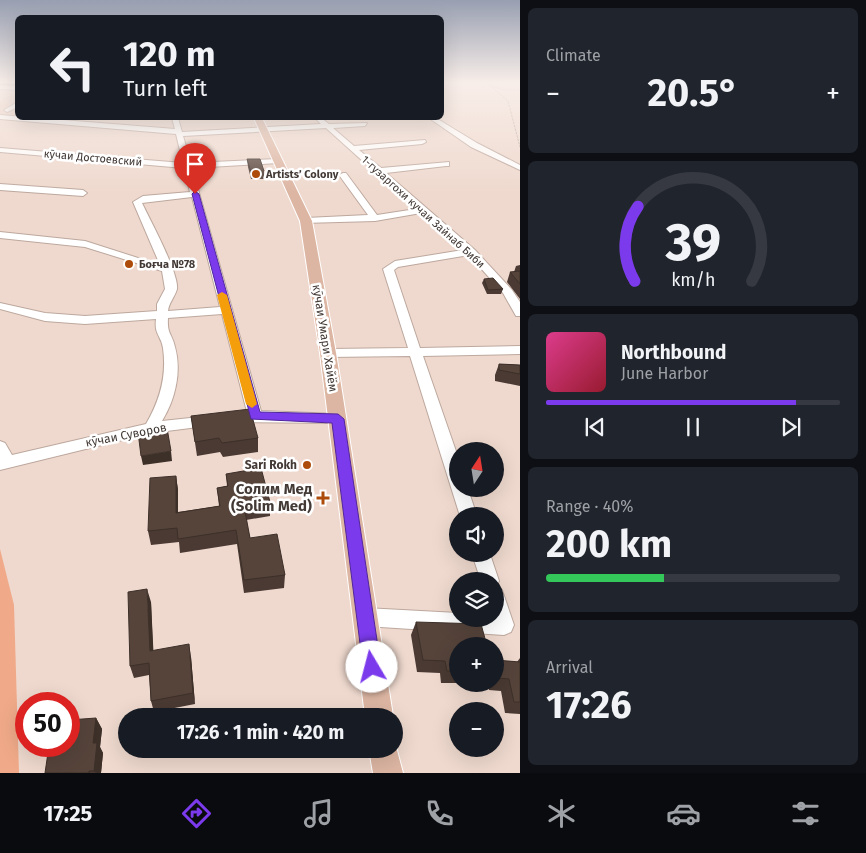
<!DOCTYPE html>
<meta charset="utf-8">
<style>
body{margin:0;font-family:"Fira Sans",sans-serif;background:#20242c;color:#f1f3f6;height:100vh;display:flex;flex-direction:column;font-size:19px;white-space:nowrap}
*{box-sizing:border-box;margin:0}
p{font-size:16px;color:#9ea1a6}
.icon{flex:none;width:28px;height:28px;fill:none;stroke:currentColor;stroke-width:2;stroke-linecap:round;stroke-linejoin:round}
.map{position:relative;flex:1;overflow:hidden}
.details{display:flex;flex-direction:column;gap:8px;padding:8px;background:#0d0f14;width:346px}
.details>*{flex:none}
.guide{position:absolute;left:15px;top:15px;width:429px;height:105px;border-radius:8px;box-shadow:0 5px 20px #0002;background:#171b24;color:#f1f3f6;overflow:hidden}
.needle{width:32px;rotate:12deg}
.fabs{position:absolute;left:449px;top:442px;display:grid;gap:10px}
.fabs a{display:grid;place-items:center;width:55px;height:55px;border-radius:50%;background:#171b24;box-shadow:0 5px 20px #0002;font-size:25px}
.speed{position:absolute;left:15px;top:692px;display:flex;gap:10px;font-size:25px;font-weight:700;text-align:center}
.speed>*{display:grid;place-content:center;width:65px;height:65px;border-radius:50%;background:#171b24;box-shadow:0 5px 20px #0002;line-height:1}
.speed .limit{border:8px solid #d22;background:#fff;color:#111}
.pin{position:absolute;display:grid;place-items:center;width:42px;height:42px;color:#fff;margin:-51px -21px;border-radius:50% 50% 50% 0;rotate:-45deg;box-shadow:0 0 5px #0007}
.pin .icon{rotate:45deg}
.me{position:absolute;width:55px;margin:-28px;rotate:352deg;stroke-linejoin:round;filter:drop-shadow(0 0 4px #0008)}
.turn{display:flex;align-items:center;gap:18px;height:105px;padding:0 25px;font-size:22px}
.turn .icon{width:65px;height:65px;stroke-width:2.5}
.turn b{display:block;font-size:35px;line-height:42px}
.big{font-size:38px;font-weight:700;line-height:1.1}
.details .tile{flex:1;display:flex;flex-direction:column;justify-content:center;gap:8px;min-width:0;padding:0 18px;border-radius:8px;background:#20242c}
.details .dial{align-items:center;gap:0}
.dial svg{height:130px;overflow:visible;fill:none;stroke:#363941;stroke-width:7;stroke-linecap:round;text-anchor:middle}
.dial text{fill:#f1f3f6;stroke:none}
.song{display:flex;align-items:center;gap:15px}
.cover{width:60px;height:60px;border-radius:8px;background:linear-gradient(135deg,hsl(330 70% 55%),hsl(350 70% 35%))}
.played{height:5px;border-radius:2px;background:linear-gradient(90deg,#7c3aed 85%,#363941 85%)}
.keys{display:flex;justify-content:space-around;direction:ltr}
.heat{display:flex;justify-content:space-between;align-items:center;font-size:28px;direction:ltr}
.charge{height:8px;border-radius:4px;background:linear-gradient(90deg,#34c759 40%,#363941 0)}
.trip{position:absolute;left:118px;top:708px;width:285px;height:50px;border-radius:25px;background:#171b24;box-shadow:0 5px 20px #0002;font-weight:700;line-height:50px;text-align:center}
.tabs{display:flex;height:80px;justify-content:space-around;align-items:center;background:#090b0e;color:#9ea1a6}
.tabs .icon{width:35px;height:35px}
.tabs .active{color:#7c3aed}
.tabs b{font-size:22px;color:#f1f3f6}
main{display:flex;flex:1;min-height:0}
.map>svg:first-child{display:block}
</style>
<main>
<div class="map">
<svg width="520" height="773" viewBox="0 0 520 773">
<rect width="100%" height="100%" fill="#efd9ce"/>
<path fill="#ebcdbf" d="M17,91v24l-17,-1v-13z"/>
<path fill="#f0aa89" d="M0,549l14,56 5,168h-19z"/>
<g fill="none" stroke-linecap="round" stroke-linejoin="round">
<defs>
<path id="minor" d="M0,85l18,1v4l-18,-1z
M18,102v5l-11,5 -3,-2z
M0,115l175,14 -3,-11h6l4,14 139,-8 -6,-6h6l8,6 38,-1 -2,3 -32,2 21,18 71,-6 1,2 -4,2 -63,6 22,18 68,-6v4h-3l-60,7 89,77 37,40 8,12v14h-4l-13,-23 -34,-38 -71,12 -4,3 26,78 100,-2v8l-97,2 35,101v32h10l9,27h-17l-50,-160 -82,1 -6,-4 6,-4 80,-1 -25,-79 12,-8 68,-11 -42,-37 -46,8 -72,2 -2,-2 5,-3 62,-3 -29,-40 4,-2h3l31,42 39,-6 -90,-81 -143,8 8,27 87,-4 4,2 -4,2 -86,5 69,243 77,3 5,1 2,4 -2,4 -115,-1 -2,-4 2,-4 19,-2 -25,-98 -54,4c-1,17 4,15 7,29 7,25 0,53 -13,74l47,-5 5,1 2,4 -2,4 -63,8 -151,37v-29l5,2 7,12 134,-31c14,-24 21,-48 17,-76 -2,-13 -9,-13 -7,-29l-71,5 -40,-3 -45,-12v-6l45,10 40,3 72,-5v-7l8,-15 -3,-18 -77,-24 -85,-9v-6l85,9 75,24 -27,-63 10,-6 47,-4 -6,-24 -184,-16v-4l183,15 -7,-29 -176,-15zM192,197l28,110 -52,4c1,-9 7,-14 9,-22 2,-16 -27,-69 -35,-86z
M429,118h7l41,25 43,22v5l-49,-23z
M0,184l83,6 4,3 -4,3 -83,-6z
M472,554h18l9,27 -3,6 6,3 12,35 -3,7 -7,3 -139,-9 -7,-2 -3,-7 3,-7 7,-2 93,5v6h37v-38h-14z"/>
<path id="major" d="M254,118h8l50,103 24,132 57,363h-28l-45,-363 -20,-132z
M394,739l9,34h-30l-4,-24h25z"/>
</defs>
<use href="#minor" stroke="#bda89e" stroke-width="2"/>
<use href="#major" stroke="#fff" stroke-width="2"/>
<path stroke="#b6a59c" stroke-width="1" stroke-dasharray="2.5 1" stroke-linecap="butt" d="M487,83l21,18 12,46
M489,85l15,5h16"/>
<use href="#minor" fill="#fff" fill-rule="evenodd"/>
<use href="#major" fill="#ddb6a3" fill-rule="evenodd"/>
</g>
<path fill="#4a3a33" d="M0,83h18v3l-18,-1z
M247,159l17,12v8h-13l-3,-12z
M520,265v34l-13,-17 3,-10h4l2,-6z
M484,279l19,10 -2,5h-14l-5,-11z
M499,364l21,1v21l-25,-5v-6z
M191,416l67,22v14l-35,5 -3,-5 -23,4z
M226,474l44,28v14l-24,4 4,18 35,37 -1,13 -40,5 -7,-49 -57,9 -1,-11 -28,3 -3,-14 28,-55 2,14v22l41,-6 -2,-18 10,-2z
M151,602l2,49 38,6 4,47 -41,8 -3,-11 -2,-26 -15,3 -4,-12z
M416,622l42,24v37h-17l-1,-10 -23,-1 -6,-37z
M520,658v56l-15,-1 -4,-22 -12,-1 -1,-6h7v-24l22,2z
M96,718l6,11 -2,18 3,6 -2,20h-56z"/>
<path fill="#3c3029" d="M171,451l1,10 -29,4 -2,-9z
M176,476l2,14v37l-2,-14z
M147,589l4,13 3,61 -4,-12z
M189,644l2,13 4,47 -2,-11z
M96,718l6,11 -2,18 3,6 -2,20h-5l-2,-2 -1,-28z"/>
<path fill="#56443b" stroke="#3c3029" d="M247,159h13l4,12 -13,1z
M520,271v13l-10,-12z
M493,278l10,11 -15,1 -4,-11z
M499,364l21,1v9l-21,-4z
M250,409l8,29 -36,5 -3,-5 -24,4 -4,-26z
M167,428l4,23 -30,5 -3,-24z
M261,468l9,34 -26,4 6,32 27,-4 8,41 -41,5 -8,-50 -58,9 -1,-11 -29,3 2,-53 26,-2v37l44,-7 -3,-18 11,-2 -2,-12z
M147,589l3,62 39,-7 4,49 -42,8 -2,-38 -19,3 -2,-74z
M416,622l65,2 6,22h-29v25h-11l-2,-10 -22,-1z
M495,660l25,2v40h-6l-5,-23 -12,-1 -2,-9z
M96,718l-3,25h4l-3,28h-5v2h-44l4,-27h20v-26z"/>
<linearGradient id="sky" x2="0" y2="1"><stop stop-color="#989fb1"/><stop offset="0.43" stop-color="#f8eee9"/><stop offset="1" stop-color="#f8eee9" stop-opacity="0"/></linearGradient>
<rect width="520" height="192" fill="url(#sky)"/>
<path fill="#7c3aed" stroke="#51269a" d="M195,191l4,3 61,218 78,2 6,5 37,248 -3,6 -6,2 -6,-2 -3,-6 -31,-244 -81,-4 -59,-225z"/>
<path fill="#f59e0b" d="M222,292l5,3 30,109 -5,4 -6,-4 -29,-109z"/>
<g fill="#ad4b0b" stroke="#fff" stroke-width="2">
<circle cx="256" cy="174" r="5"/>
<circle cx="129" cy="264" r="5"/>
<circle cx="307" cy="465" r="5"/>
<path d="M320.5 490.5h5v5h5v5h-5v5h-5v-5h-5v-5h5z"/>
</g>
<g text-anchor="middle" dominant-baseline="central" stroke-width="5" stroke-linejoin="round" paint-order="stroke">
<g font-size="11" fill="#433a36" stroke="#fff">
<text transform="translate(93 158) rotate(5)">кӯчаи Достоевский</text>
<text transform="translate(423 212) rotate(42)">1-гузаргохи кучаи Зайнаб Биби</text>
</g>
<g font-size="11" font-weight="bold" fill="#433a36" stroke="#fff" text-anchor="start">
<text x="266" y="174">Artists’ Colony</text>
<text x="139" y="264">Боғча №78</text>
</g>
<g font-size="12" fill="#433a36" stroke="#fff">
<text transform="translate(325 338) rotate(81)">кӯчаи Умари Хайём</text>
<text transform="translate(126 435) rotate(-11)">кӯчаи Суворов</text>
</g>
<g font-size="12" font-weight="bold" fill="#433a36" stroke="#fff" text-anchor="end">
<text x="297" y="465">Sari Rokh</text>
</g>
<g font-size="15" font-weight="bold" fill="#433a36" stroke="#fff" text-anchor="end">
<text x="312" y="489">Солим Мед<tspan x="312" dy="17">(Solim Med)</tspan></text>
</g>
</g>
</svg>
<div class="fabs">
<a><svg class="needle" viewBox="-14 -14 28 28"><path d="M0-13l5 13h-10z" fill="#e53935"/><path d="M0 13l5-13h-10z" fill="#9ea1a6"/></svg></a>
<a><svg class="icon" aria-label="sound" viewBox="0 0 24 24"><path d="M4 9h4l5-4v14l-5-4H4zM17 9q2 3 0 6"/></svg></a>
<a><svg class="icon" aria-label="layers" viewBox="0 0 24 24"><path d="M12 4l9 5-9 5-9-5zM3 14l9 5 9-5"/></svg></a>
<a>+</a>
<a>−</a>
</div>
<div class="speed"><div class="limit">50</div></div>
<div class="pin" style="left:195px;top:194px;background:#d93025"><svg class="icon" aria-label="arrive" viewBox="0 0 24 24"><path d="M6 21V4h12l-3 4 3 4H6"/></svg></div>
<svg class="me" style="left:372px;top:667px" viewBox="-20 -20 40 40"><circle r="19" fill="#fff"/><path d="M0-13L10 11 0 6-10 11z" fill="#7c3aed"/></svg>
<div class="trip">17:26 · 1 min · 420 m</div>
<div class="guide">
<div class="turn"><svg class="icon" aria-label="left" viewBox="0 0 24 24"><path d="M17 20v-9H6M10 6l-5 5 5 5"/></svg><div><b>120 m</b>Turn left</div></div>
</div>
</div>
<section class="details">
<div class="tile"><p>Climate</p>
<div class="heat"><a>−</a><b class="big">20.5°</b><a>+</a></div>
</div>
<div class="tile dial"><svg viewBox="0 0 100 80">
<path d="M14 69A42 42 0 1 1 86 69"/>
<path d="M14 69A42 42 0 0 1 16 23" stroke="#7c3aed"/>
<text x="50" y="56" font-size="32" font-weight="700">39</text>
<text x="50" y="72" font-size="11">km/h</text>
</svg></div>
<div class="tile">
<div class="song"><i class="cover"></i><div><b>Northbound</b><p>June Harbor</p></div></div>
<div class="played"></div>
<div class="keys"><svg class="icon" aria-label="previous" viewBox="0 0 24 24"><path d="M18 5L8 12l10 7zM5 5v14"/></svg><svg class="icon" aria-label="pause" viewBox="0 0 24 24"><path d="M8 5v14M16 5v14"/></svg><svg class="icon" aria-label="next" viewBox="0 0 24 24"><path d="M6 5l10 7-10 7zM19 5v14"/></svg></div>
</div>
<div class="tile"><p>Range · 40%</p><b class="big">200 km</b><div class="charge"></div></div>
<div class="tile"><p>Arrival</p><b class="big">17:26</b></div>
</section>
</main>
<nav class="tabs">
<b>17:25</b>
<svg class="icon active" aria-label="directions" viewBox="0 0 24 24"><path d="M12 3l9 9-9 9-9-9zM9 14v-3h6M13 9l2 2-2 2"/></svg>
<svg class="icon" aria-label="music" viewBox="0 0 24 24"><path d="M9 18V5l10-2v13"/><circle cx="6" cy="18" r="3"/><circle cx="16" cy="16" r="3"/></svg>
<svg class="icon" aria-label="phone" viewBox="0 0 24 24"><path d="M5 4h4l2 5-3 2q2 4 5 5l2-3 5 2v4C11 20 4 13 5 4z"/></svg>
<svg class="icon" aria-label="climate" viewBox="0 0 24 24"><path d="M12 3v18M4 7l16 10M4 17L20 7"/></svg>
<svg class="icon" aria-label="car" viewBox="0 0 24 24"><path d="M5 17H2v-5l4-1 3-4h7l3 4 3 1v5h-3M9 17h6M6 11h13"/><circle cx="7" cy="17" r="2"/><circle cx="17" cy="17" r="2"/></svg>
<svg class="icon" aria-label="filters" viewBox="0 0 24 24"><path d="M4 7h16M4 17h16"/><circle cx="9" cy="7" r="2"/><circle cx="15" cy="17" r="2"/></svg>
</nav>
